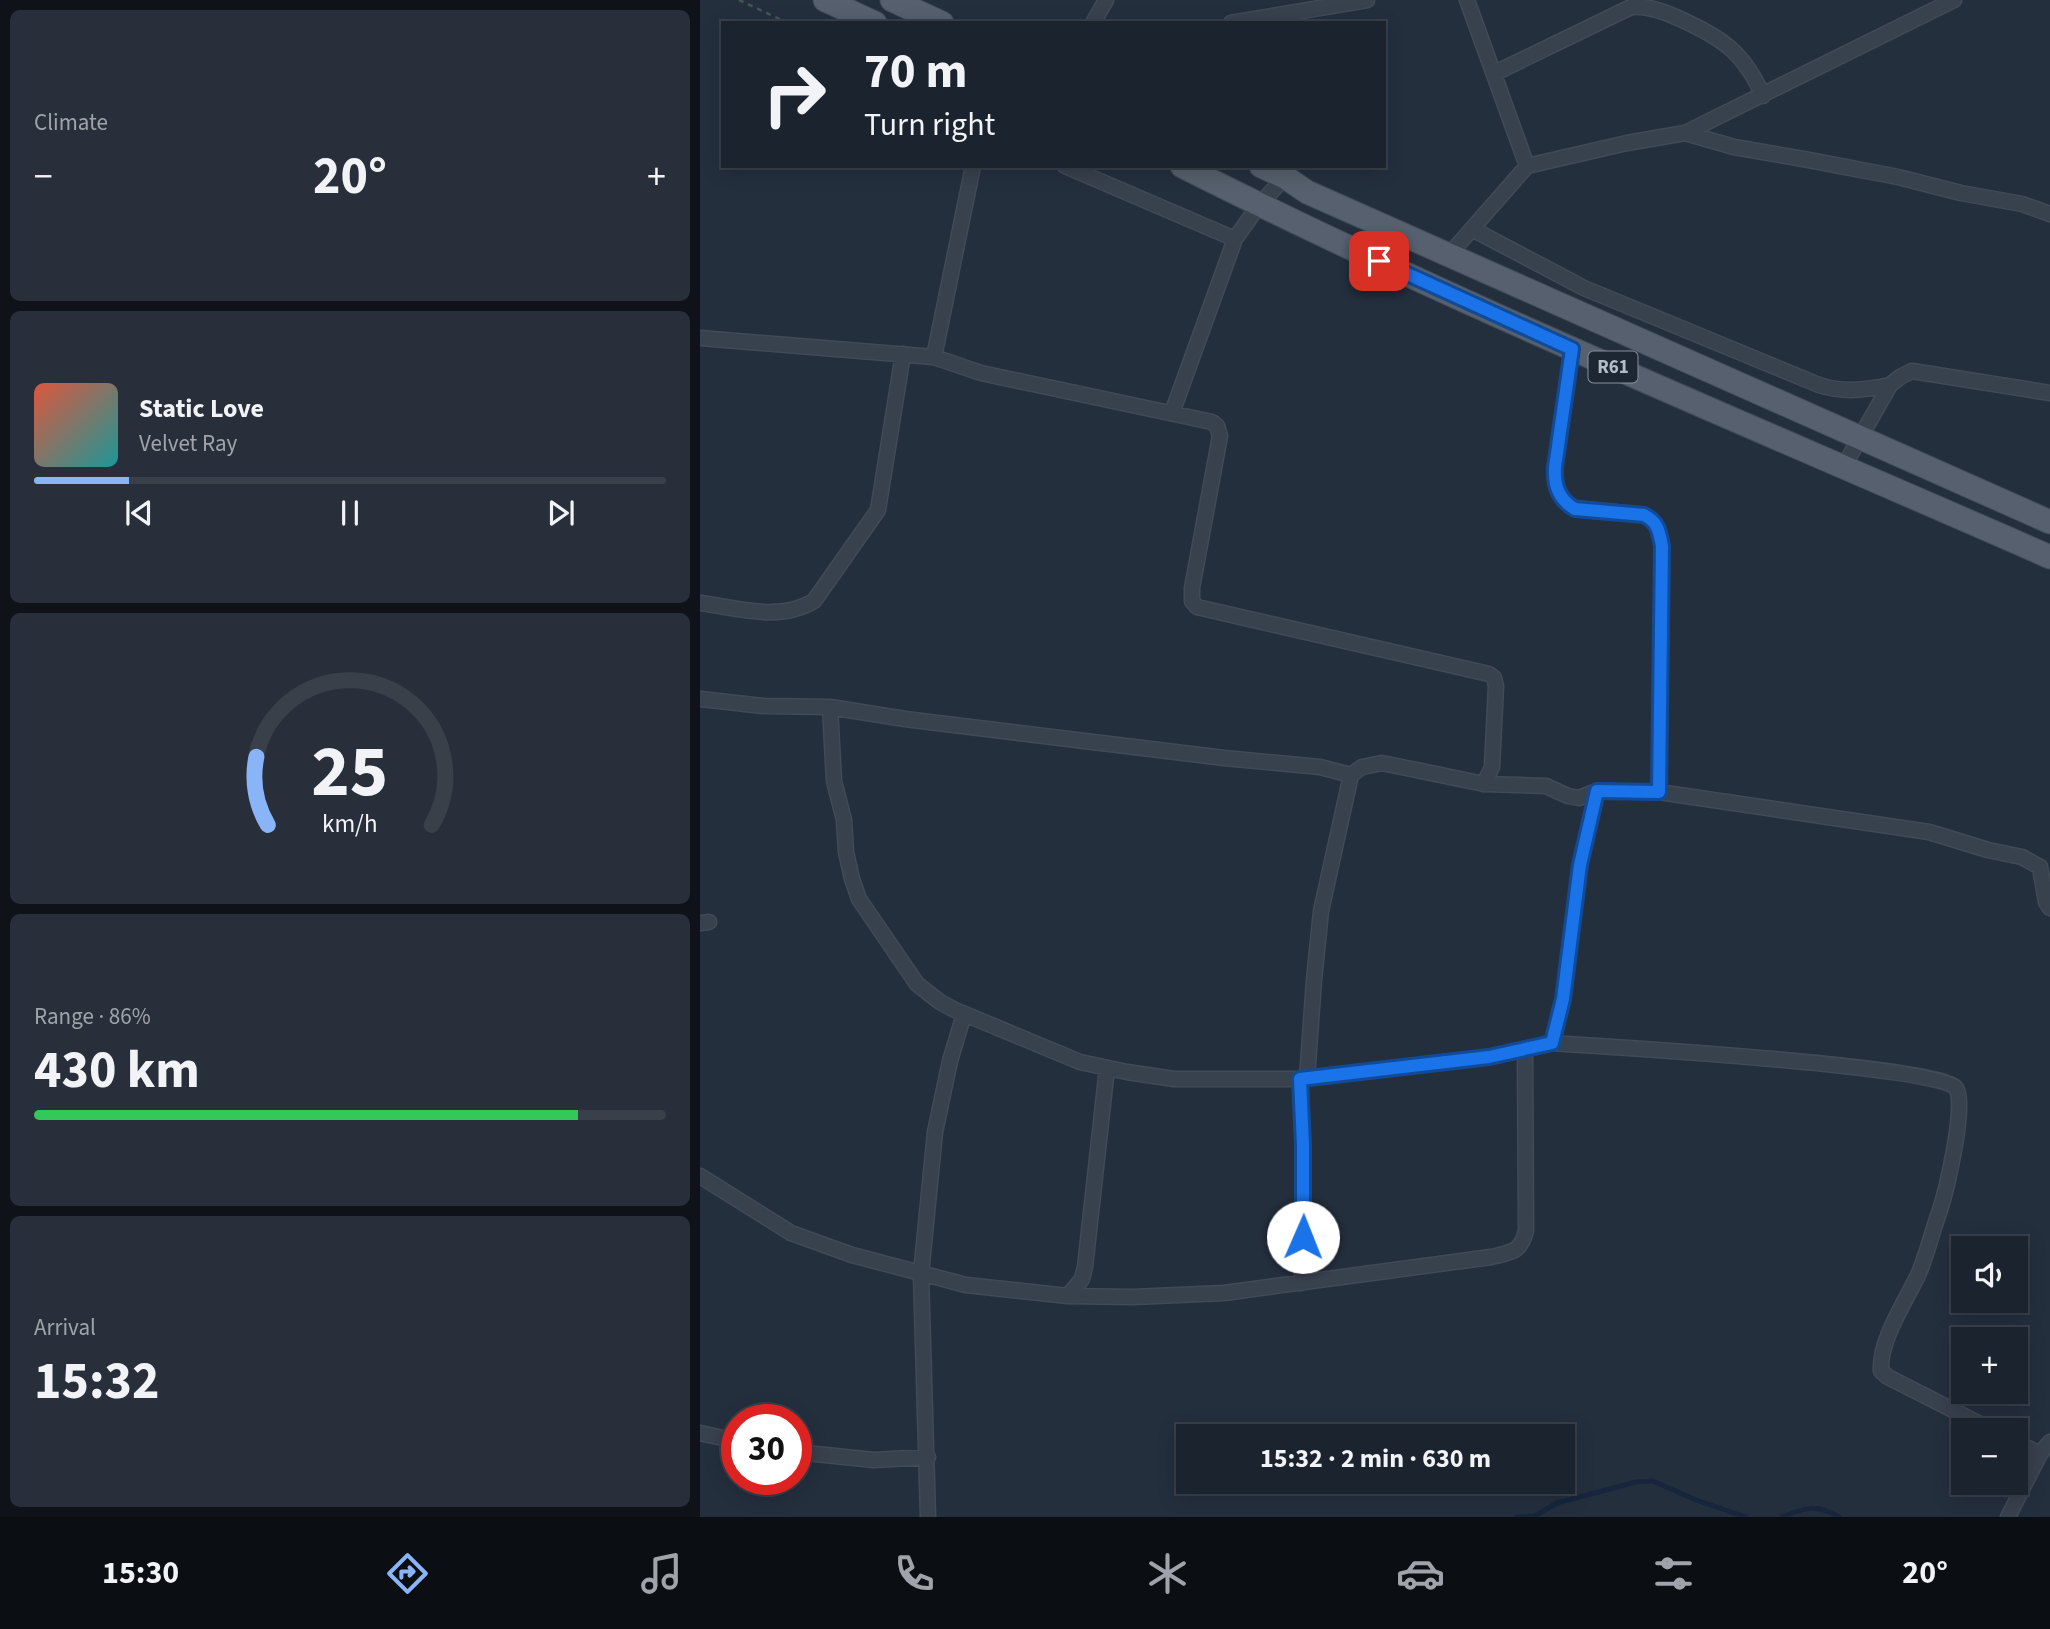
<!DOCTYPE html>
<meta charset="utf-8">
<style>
body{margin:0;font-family:"Source Sans 3",sans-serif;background:#282f3a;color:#f1f3f6;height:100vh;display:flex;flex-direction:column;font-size:26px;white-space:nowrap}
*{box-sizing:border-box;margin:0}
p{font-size:23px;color:#a0a4aa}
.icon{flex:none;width:38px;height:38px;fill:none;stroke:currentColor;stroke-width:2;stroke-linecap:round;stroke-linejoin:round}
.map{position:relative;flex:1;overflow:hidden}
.side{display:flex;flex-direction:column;gap:10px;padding:10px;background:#0f1319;width:700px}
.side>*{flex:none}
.banner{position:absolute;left:21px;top:21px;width:665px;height:147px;border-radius:0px;box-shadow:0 4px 18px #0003,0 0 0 2px #39404a;background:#1b232e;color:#f1f3f6;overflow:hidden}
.buttons{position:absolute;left:1251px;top:1236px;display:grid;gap:14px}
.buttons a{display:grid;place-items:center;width:77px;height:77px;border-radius:0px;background:#1b232e;box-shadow:0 4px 18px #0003,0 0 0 2px #39404a;font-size:35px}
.speed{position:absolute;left:21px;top:1404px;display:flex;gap:14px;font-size:35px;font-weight:700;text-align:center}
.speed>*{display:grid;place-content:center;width:91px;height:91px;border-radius:50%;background:#1b232e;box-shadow:0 4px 18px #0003,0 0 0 2px #39404a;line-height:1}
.speed .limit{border:10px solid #d22;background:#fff;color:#111}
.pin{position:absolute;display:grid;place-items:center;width:60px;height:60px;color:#fff;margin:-30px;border-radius:14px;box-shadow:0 4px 10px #0006}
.me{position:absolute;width:77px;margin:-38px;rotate:1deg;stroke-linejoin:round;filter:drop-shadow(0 0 5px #0008)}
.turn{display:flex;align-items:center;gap:24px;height:147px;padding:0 28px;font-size:32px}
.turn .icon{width:91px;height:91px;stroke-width:2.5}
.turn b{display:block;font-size:49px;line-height:60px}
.big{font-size:52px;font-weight:700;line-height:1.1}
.side .tile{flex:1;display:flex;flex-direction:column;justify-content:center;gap:10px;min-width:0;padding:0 24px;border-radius:10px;background:#282f3a}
.side .dial{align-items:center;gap:0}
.dial svg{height:182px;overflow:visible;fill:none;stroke:#39404a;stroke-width:7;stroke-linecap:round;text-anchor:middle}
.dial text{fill:#f1f3f6;stroke:none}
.song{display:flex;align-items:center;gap:21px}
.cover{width:84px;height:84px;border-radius:10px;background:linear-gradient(135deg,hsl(10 70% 55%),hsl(180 70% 35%))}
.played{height:7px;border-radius:4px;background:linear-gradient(90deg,#8ab4f8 15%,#39404a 15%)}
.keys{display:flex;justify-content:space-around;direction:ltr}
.heat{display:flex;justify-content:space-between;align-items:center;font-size:38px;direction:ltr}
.charge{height:10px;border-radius:5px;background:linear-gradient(90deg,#34c759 86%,#39404a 0)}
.trip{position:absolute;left:476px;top:1424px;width:399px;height:70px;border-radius:0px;background:#1b232e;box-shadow:0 4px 18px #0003,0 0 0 2px #39404a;font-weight:700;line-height:70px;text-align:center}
.tab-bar{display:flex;height:112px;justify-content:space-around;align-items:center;background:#0b0e12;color:#a0a4aa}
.tab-bar .icon{width:49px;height:49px}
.tab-bar .current{color:#8ab4f8}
.tab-bar b{font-size:32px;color:#f1f3f6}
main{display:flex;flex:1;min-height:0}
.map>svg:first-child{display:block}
</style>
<main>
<section class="side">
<div class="tile"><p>Climate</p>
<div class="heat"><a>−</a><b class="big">20°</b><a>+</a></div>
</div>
<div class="tile">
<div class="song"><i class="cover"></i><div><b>Static Love</b><p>Velvet Ray</p></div></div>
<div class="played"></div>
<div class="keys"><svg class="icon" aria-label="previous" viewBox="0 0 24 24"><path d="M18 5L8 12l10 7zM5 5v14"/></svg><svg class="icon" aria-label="pause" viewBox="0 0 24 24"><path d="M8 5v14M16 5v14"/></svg><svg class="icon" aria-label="next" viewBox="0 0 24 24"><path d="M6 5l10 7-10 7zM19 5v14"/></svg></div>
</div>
<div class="tile dial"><svg viewBox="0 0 100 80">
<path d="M14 69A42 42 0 1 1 86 69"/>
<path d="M14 69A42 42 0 0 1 9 39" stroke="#8ab4f8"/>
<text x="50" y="56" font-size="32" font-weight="700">25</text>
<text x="50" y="72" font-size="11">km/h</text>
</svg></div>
<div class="tile"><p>Range · 86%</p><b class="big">430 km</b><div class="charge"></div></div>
<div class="tile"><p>Arrival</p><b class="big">15:32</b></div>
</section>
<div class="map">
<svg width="1350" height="1517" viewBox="0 0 1350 1517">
<rect width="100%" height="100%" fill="#242f3e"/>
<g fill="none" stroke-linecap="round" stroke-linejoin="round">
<path stroke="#17263c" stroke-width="5" d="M817,1517l18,-1 22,-13 79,-21 17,-1 43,19 50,17
M1082,1517c24,-10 34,-13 57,0"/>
<defs>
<path id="street" d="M767,0l60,166
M393,23l13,-23
M531,23l136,-23
M795,73l136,-66c16,-2 32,4 47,11 43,19 66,34 85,78
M985,133l269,-133
M365,166l170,73
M772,229l112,59 235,97c25,8 46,5 71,0
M749,255l78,-89 100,-23 58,-10 49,14 75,13 89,17 63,16 61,11 28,10
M0,338l234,19 47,16 231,49 5,4 3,10 -28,152v13l5,6 292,67 5,4 2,8 -4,81 -8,17
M872,349l-17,118c-1,18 3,32 20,41l69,7c14,7 15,16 18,31l-3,246
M234,357l39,-191
M472,413l63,-174 24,-34 26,-28
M1144,466l46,-81 10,-8 12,-6 138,22
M0,603c38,5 79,19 114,-2l64,-91 25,-156
M0,699l63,7 67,1 75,12 319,39 96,9 31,8 11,-8 20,-4 102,21 62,2 22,10 11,2 18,-7 62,1 270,40 59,18 34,7 18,10 6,35 4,6
M130,707l4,74 10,39 2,32 6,27 7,20 58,85 23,18 15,8 125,52 47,10 47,7h126l189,-22 63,-14 11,-44 17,-134 17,-74
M0,923l9,-1
M852,1043c47,3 389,23 404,45 11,17 -10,104 -17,125 -7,19 -12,41 -20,60 -13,28 -40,67 -38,98l7,6 104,53
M607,1078l7,-98 7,-69 30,-136
M600,1079l3,66 -1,138
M0,1176l91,57 61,22 114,30 102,11 65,1 91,-4 267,-36c21,-5 29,-4 35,-26l-1,-182
M368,1296l14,-17 3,-12 22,-199
M0,1433l37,8
M1316,1442l24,12
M96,1452l78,8 54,-3
M228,1517l-7,-243 14,-142 15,-71 14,-47
M1308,1517l32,-63 10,-12"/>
<path id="primary" d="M125,0l50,23
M192,0l50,23
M482,166c283,143 578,263 868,391
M561,166l24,11 22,15 743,330"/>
</defs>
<use href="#street" stroke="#414a57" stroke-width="17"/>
<use href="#primary" stroke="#414a57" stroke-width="25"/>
<path stroke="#3f5557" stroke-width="2.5" stroke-dasharray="5 5" stroke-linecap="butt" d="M39,0l49,23"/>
<use href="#street" stroke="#38414e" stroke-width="14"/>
<use href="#primary" stroke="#56606e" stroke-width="23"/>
</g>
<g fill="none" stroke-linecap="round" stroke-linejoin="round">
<defs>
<path id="route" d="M603,1237v-92l-3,-66 189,-22 63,-14 11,-44 17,-134 17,-74 62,1 3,-246c-3,-15 -4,-24 -18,-31l-69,-6c-17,-10 -21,-24 -20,-42l17,-118 -193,-88"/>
</defs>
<use href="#route" stroke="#114b97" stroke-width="18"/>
<use href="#route" stroke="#1a73e8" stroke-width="12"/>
</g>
<g text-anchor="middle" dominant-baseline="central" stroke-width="7" stroke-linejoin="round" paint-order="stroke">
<rect fill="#1d2633" stroke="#878f9c" stroke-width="2" x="888.5" y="351.5" width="49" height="31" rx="5"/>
<g font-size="19" font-weight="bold" fill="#b4bcc9">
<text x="913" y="367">R61</text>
</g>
</g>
</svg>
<div class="buttons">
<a><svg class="icon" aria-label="sound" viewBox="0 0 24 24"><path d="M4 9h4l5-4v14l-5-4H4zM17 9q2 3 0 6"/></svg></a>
<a>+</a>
<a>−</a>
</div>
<div class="speed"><div class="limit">30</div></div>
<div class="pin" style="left:679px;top:261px;background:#d93025"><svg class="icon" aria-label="arrive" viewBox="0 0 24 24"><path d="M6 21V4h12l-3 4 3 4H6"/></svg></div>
<svg class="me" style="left:603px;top:1237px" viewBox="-20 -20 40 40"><circle r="19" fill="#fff"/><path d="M0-13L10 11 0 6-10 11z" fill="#1a73e8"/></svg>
<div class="trip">15:32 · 2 min · 630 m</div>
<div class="banner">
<div class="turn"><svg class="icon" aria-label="right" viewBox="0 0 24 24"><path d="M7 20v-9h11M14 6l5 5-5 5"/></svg><div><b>70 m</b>Turn right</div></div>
</div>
</div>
</main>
<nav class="tab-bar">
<b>15:30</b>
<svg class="icon current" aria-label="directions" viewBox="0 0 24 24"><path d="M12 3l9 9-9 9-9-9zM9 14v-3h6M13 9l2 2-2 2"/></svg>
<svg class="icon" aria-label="music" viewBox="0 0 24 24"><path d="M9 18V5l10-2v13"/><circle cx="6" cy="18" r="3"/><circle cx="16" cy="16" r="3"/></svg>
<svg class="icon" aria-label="phone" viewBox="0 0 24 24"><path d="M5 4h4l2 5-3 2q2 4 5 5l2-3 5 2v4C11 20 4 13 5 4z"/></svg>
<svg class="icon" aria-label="climate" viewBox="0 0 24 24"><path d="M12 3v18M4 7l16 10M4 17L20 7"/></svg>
<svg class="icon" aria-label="car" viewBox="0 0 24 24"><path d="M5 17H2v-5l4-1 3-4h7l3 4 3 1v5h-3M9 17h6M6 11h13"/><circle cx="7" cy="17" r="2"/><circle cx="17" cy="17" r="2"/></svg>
<svg class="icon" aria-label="filters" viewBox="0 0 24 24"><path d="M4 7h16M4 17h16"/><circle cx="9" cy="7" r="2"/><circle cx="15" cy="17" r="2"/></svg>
<b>20°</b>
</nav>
